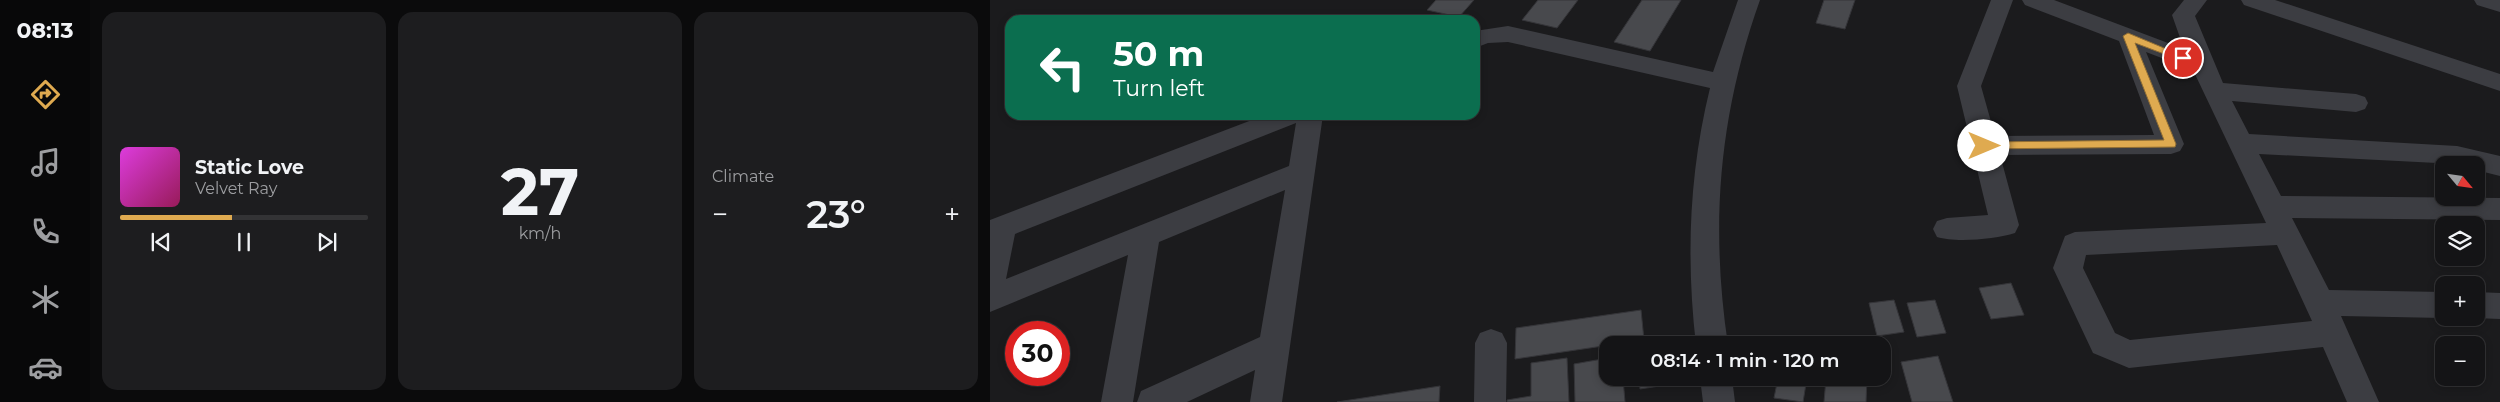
<!DOCTYPE html>
<meta charset="utf-8">
<style>
body{margin:0;font-family:Montserrat,sans-serif;background:#1d1d1f;color:#f1f3f6;height:100vh;display:flex;flex-direction:column;font-size:19px;white-space:nowrap}
*{box-sizing:border-box;margin:0}
p{font-size:16px;color:#9d9ea1}
.icon{flex:none;width:28px;height:28px;fill:none;stroke:currentColor;stroke-width:2;stroke-linecap:round;stroke-linejoin:round}
.map{position:relative;flex:1;overflow:hidden}
.details{display:flex;flex-direction:column;gap:12px;padding:12px;background:#0b0b0c;width:900px}
.details>*{flex:none}
.banner{position:absolute;left:15px;top:15px;width:475px;height:105px;border-radius:15px;box-shadow:0 2px 8px #0003,0 0 0 1px #333335;background:#0b6e4f;color:#fff;overflow:hidden}
.needle{width:32px;rotate:119deg}
.fabs{position:absolute;left:1445px;top:156px;display:grid;gap:10px}
.fabs a{display:grid;place-items:center;width:50px;height:50px;border-radius:10px;background:#141416;box-shadow:0 2px 8px #0003,0 0 0 1px #333335;font-size:25px}
.speed{position:absolute;left:15px;top:321px;display:flex;gap:10px;font-size:25px;font-weight:700;text-align:center}
.speed>*{display:grid;place-content:center;width:65px;height:65px;border-radius:50%;background:#141416;box-shadow:0 2px 8px #0003,0 0 0 1px #333335;line-height:1}
.speed .limit{border:8px solid #d22;background:#fff;color:#111}
.pin{position:absolute;display:grid;place-items:center;width:42px;height:42px;color:#fff;margin:-21px;border:2px solid #fff;border-radius:50%;box-shadow:0 1px 5px #0007}
.me{position:absolute;width:55px;margin:-28px;rotate:90deg;stroke-linejoin:round;filter:drop-shadow(0 0 4px #0008)}
.turn{display:flex;align-items:center;gap:18px;height:105px;padding:0 25px;font-size:22px}
.turn .icon{width:65px;height:65px;stroke-width:2.5}
.turn b{display:block;font-size:35px;line-height:42px}
.big{font-size:38px;font-weight:600;line-height:1.1}
.details .widget{flex:1;display:flex;flex-direction:column;justify-content:center;gap:8px;min-width:0;padding:0 18px;border-radius:15px;background:#1d1d1f}
.details .dial{align-items:center;gap:0}
.dial b{font-size:65px;line-height:1}
.song{display:flex;align-items:center;gap:15px}
.cover{width:60px;height:60px;border-radius:8px;background:linear-gradient(135deg,hsl(300 70% 55%),hsl(330 70% 35%))}
.played{height:5px;border-radius:2px;background:linear-gradient(90deg,#dfaa50 45%,#333335 45%)}
.keys{display:flex;justify-content:space-around;direction:ltr}
.heat{display:flex;justify-content:space-between;align-items:center;font-size:28px;direction:ltr}
.details .tiles{flex:1;display:grid;gap:12px;grid-template-columns:repeat(3,1fr)}
.trip{position:absolute;left:609px;top:336px;width:292px;height:50px;border-radius:15px;background:#141416;box-shadow:0 2px 8px #0003,0 0 0 1px #333335;font-weight:600;line-height:50px;text-align:center}
main{display:flex;flex:1;min-height:0}
.tabs{display:flex;flex-direction:column;width:90px;justify-content:space-around;align-items:center;background:#080809;color:#9d9ea1}
.tabs .icon{width:35px;height:35px}
.tabs .on{color:#dfaa50}
.tabs b{font-size:22px;color:#f1f3f6}
.map>svg:first-child{display:block}
</style>
<main>
<nav class="tabs">
<b>08:13</b>
<svg class="icon on" aria-label="directions" viewBox="0 0 24 24"><path d="M12 3l9 9-9 9-9-9zM9 14v-3h6M13 9l2 2-2 2"/></svg>
<svg class="icon" aria-label="music" viewBox="0 0 24 24"><path d="M9 18V5l10-2v13"/><circle cx="6" cy="18" r="3"/><circle cx="16" cy="16" r="3"/></svg>
<svg class="icon" aria-label="phone" viewBox="0 0 24 24"><path d="M5 4h4l2 5-3 2q2 4 5 5l2-3 5 2v4C11 20 4 13 5 4z"/></svg>
<svg class="icon" aria-label="climate" viewBox="0 0 24 24"><path d="M12 3v18M4 7l16 10M4 17L20 7"/></svg>
<svg class="icon" aria-label="car" viewBox="0 0 24 24"><path d="M5 17H2v-5l4-1 3-4h7l3 4 3 1v5h-3M9 17h6M6 11h13"/><circle cx="7" cy="17" r="2"/><circle cx="17" cy="17" r="2"/></svg>
</nav>
<section class="details">
<div class="tiles">
<div class="widget">
<div class="song"><i class="cover"></i><div><b>Static Love</b><p>Velvet Ray</p></div></div>
<div class="played"></div>
<div class="keys"><svg class="icon" aria-label="previous" viewBox="0 0 24 24"><path d="M18 5L8 12l10 7zM5 5v14"/></svg><svg class="icon" aria-label="pause" viewBox="0 0 24 24"><path d="M8 5v14M16 5v14"/></svg><svg class="icon" aria-label="next" viewBox="0 0 24 24"><path d="M6 5l10 7-10 7zM19 5v14"/></svg></div>
</div>
<div class="widget dial"><b>27</b><p>km/h</p></div>
<div class="widget"><p>Climate</p>
<div class="heat"><a>−</a><b class="big">23°</b><a>+</a></div>
</div>
</div>
</section>
<div class="map">
<svg width="1510" height="402" viewBox="0 0 1510 402">
<rect width="100%" height="100%" fill="#1b1b1d"/>
<path fill="#48494d" stroke="#353539" d="M446,0h38l-15,17 -32,-7z
M548,0h40l-21,28 -35,-8z
M652,0h39l-31,51 -36,-9z
M834,0h31l-10,29 -29,-6z
M1021,283l13,32 -33,4 -12,-31z
M904,300l10,32 -27,4 -8,-33z
M945,300l11,33 -29,4 -10,-34z
M651,310l3,30 -129,19 1,-31z
M948,356l15,46h-41l-11,-40z
M577,358l2,44h-62v-2l24,-4v-33z
M618,358v20h15l2,24h-50l-1,-38z
M649,378h33l1,6 -33,5z
M788,378h29l-4,24 -29,-4z
M836,378h41l-1,24h-42z
M450,386l-1,16h-102z"/>
<g fill="none" stroke-linecap="round" stroke-linejoin="round">
<path fill="#3c3d42" fill-rule="evenodd" d="M748,0h22c-41,115 -50,225 -32,345h-32c-10,-86 -7,-172 14,-257l-202,-46 -20,1 -13,5v-17l33,-5 205,46z
M1001,0h22l-32,86 14,50 159,-1 -35,-94 -94,-36 -3,-5h32l130,49 -12,-34 12,-15h23l-12,16 28,67 133,11 9,3 3,6 -3,6 -9,3 -124,-11 17,33 208,12 43,10v20l-24,-6v-5l-217,-11 22,42 219,2v22l-208,-2 37,72 115,2v26l-103,-2 38,86h-32l-24,-55 -194,21 -36,-15 -40,-85 12,-32 10,-4 191,-9 -73,-153 -47,-18 38,92 -4,7 -9,3 -171,1 19,70 -4,8c-19,6 -59,10 -78,4l-4,-8 4,-8 10,-3 41,-3 -31,-129zM1287,245l35,76 -182,19 -15,-7 -32,-65 3,-13z
M1251,0h34l225,74v17l-256,-86z
M1484,0h26v12l-23,-7z
M275,115h58l-41,287h-32l5,-32 -68,32h-50l4,-11 119,-54 25,-147 -126,52 -26,160h-32l27,-147 -138,57v-92zM306,123l-7,43 -283,113 9,-45z
M1486,292l24,1v26l-25,-1z
M501,329l11,4 5,10 -1,59h-32l1,-59 5,-10z
M710,378h32l3,24h-32z"/>
</g>
<path fill="#dfaa50" stroke="#916e34" d="M1138,33l60,25 -5,3 -3,-1 -45,-17 41,101 -1,3 -195,2v-6l4,-1 180,-2 -41,-104z"/>
</svg>
<div class="fabs">
<a><svg class="needle" viewBox="-14 -14 28 28"><path d="M0-13l5 13h-10z" fill="#e53935"/><path d="M0 13l5-13h-10z" fill="#9d9ea1"/></svg></a>
<a><svg class="icon" aria-label="layers" viewBox="0 0 24 24"><path d="M12 4l9 5-9 5-9-5zM3 14l9 5 9-5"/></svg></a>
<a>+</a>
<a>−</a>
</div>
<div class="speed"><div class="limit">30</div></div>
<div class="pin" style="left:1193px;top:58px;background:#d93025"><svg class="icon" aria-label="arrive" viewBox="0 0 24 24"><path d="M6 21V4h12l-3 4 3 4H6"/></svg></div>
<svg class="me" style="left:994px;top:146px" viewBox="-20 -20 40 40"><circle r="19" fill="#fff"/><path d="M0-13L10 11 0 6-10 11z" fill="#dfaa50"/></svg>
<div class="trip">08:14 · 1 min · 120 m</div>
<div class="banner">
<div class="turn"><svg class="icon" aria-label="left" viewBox="0 0 24 24"><path d="M17 20v-9H6M10 6l-5 5 5 5"/></svg><div><b>50 m</b>Turn left</div></div>
</div>
</div>
</main>
